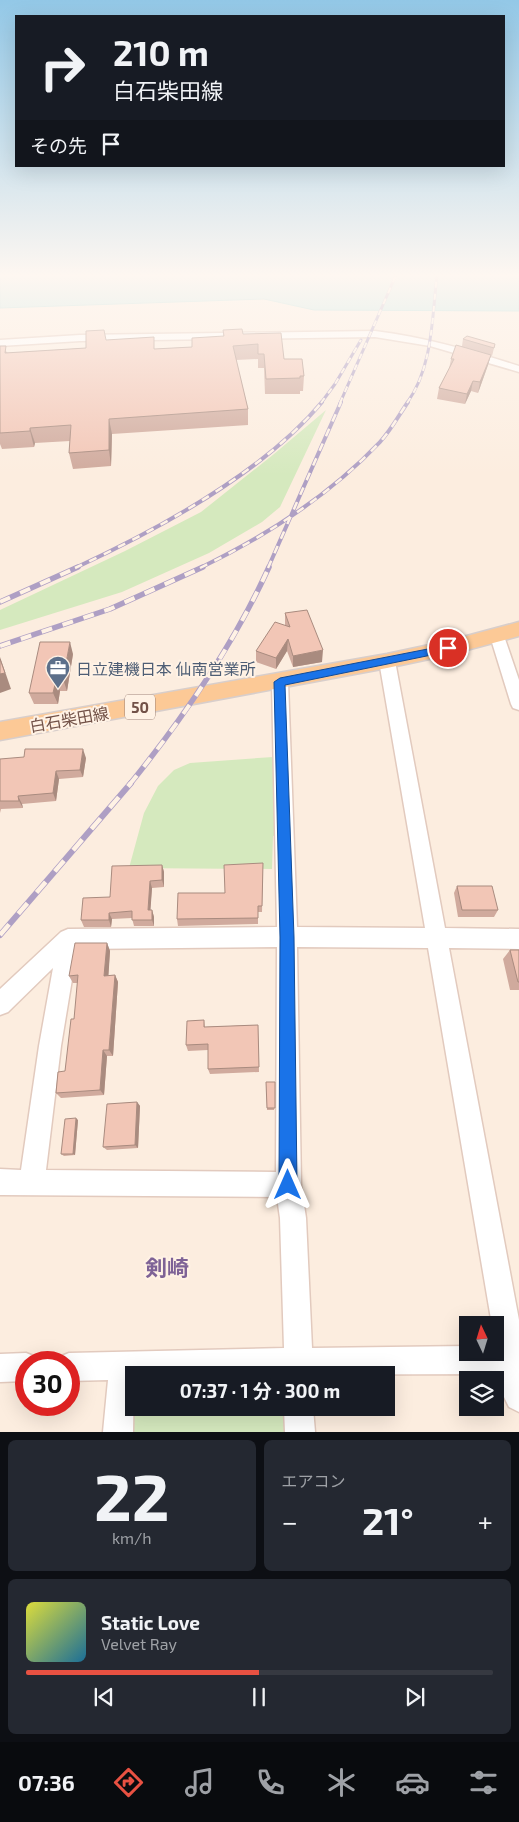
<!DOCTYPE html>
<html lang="ja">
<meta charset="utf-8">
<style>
body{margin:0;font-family:"Exo 2","Noto Sans JP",sans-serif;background:#242831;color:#f1f3f6;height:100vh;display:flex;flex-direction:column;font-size:19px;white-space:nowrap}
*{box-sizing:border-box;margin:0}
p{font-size:16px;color:#9ea1a6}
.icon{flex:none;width:28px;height:28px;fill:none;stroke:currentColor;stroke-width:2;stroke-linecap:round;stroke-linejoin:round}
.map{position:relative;height:1432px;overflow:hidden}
.sheet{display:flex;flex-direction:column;gap:8px;padding:8px;background:#0d0f14;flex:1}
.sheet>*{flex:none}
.banner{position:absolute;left:15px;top:15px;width:490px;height:152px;border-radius:0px;box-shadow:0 5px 20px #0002;background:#171b24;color:#f1f3f6;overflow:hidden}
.needle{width:32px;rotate:356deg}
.buttons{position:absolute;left:459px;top:1316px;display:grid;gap:10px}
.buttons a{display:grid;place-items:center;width:45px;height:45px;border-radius:0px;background:#171b24;box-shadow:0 5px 20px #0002;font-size:25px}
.speed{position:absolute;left:15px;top:1351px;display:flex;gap:10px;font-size:25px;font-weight:700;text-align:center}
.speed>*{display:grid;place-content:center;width:65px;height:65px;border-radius:50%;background:#171b24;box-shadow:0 5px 20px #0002;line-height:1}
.speed .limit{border:8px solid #d22;background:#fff;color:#111}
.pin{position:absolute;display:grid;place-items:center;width:42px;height:42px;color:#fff;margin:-21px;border:2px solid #fff;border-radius:50%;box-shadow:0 1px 5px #0007}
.me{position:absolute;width:55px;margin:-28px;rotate:0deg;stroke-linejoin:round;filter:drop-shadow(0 0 4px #0008)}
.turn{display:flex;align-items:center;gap:18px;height:105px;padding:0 15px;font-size:22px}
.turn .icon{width:65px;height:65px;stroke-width:2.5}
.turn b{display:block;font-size:35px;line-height:42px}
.then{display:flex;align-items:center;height:48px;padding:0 15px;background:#0003;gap:10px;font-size:19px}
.big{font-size:38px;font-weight:700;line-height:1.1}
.sheet .card{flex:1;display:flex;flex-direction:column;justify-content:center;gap:8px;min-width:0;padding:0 18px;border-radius:8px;background:#242831}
.sheet .dial{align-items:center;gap:0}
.dial b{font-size:65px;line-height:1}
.song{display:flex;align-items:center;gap:15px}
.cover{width:60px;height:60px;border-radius:8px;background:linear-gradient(135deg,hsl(60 70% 55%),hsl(200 70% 35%))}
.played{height:5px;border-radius:2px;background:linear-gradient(90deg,#e85142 50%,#363941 50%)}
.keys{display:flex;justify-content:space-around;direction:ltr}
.heat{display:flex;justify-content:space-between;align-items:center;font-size:28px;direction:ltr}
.sheet .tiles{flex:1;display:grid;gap:8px;grid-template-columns:1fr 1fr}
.card:last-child{grid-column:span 2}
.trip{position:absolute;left:125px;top:1366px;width:270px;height:50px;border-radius:0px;background:#171b24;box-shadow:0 5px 20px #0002;font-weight:700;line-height:50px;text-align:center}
.tabs{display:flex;height:80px;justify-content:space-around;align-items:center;background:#090b0e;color:#9ea1a6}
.tabs .icon{width:35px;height:35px}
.tabs .on{color:#e85142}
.tabs b{font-size:22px;color:#f1f3f6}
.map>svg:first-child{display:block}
</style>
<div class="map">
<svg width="519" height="1432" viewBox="0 0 519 1432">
<rect width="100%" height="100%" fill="#fceddf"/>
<path fill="#d5e9be" d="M326,410l-46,97 -18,15 -53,31 -87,39 -122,38v-20l125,-59 76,-39 73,-58z
M273,757l4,78 -4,1 -1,33 -143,-1 15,-55 14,-27 16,-16 16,-7z
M134,1387v21h152v24h-163z"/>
<path fill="#b4e5e5" stroke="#9ad6d7" d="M0,275h519v36l-205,-1 -50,-11 -264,9z"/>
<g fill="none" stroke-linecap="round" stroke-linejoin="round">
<defs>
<path id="minor" d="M375,331c50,6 97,20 144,35v6l-89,-26 -55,-9 -295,4 -80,5v-6l80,-5z
M497,631l5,1 2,4 15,44v30l-6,-2 -2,-4 -21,-68 2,-4z
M387,655l5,2 3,4 50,267 74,1v20l-70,-1 70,372v92l-10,-5 -5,-10 -3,-23 -367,1 -1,57h-30l5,-52 -39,1v-19h-12l2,-5 10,-4 215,-5 -4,-130 -3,-21 -277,-2v-26l21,1 18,-124 14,-78 -45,44 -8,3v-26l61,-57 7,-3 209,-2 -5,-245 2,-4 6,-2 6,2 2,4 9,245 128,1 -46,-267 3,-4zM277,947l-1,225 -230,-2 15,-124 16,-97zM297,947l131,1 64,377h3v27h-27v-6l-156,2 -6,-130 -5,-33z
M26,1353l10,4 2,5h-12v19l-26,1v-28z
M284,1408h29l2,24h-30z"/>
<path id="major" d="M519,622v14l-71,19 -61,13 -387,72v-18l387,-68 61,-13z"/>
</defs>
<use href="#minor" stroke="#e2cabe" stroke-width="3"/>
<use href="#major" stroke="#d8cecb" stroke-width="3"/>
<use href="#minor" fill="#fff" fill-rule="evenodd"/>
<use href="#major" fill="#fcc996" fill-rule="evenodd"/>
<defs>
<path id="rail-far3" d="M321,403l14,-19 26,-44
M340,403l56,-128
M407,403c26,-36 25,-86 30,-128"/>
<path id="rail-far2" d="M75,568c82,-38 189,-96 247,-166
M200,568c66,-32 129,-72 180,-126 11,-12 19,-27 28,-40
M268,568l73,-166"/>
<path id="rail-far1" d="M0,602l78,-35
M0,646l110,-37 93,-42
M130,784c54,-67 103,-138 139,-217"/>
<path id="rail" d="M0,935l131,-152"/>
</defs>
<use href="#rail-far3" stroke="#ae9fc4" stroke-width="3"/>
<use href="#rail-far2" stroke="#ae9fc4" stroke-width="4"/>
<use href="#rail-far1" stroke="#ae9fc4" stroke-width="5.5"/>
<use href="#rail" stroke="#ae9fc4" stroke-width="6"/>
<use href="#rail-far3" stroke="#fff2e5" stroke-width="2" stroke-dasharray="6" stroke-linecap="butt"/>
<use href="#rail-far2" stroke="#fff2e5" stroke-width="2.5" stroke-dasharray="8" stroke-linecap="butt"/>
<use href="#rail-far1" stroke="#fff2e5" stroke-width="4" stroke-dasharray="11" stroke-linecap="butt"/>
<use href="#rail" stroke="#fff2e5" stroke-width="4.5" stroke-dasharray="14" stroke-linecap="butt"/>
</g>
<path fill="#d0aa9d" d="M223,330l20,4 41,25 20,17 -1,15h-3v3h-35l-1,-26h-6v-9l-22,1 12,49v16l-136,9 -1,32 -38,3 -4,-16 1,-12 -35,2 -1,4 -32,2 -2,-5v-98l8,7 78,-5 20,-8 49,9 37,-2 31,-11z
M463,339l32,5 -3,12 -1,-1 -3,10 -10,28 -7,-2 -6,13 -28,-5 2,-11 10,-19 2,-10 11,-13z
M285,613l37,49 -29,5 -6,-16 -11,18 -20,-7v-11l29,-25z
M73,654l-6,37h-7l-2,13h-24l-5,-11z
M86,758l-3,19 -24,2 -3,22 -34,3 1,4 -22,1 -1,4v-54z
M263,863l-1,49h-4v12l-80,2 -1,-7 48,-26z
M162,865l2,7v15l-12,1 -2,22h2l2,7v9h-20l-2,-8 -20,1 -1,8h-27l-3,-7 29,-23z
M457,886l41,24 -4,7h-36l-4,-24z
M107,943l3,8 -2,25 7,-1 3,7 -5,74h-6l-3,39 -43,3 -5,-5 9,-22 9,-52 4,-36h-5l-4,-7z
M510,950h9v40h-9l-7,-31z
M204,1020l1,7 53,-2 1,47 -49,2 -2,-5v-19l-20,1 -2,-6z
M266,1082h9l-1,28h-7z
M137,1102l3,4 -2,42 -31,2 -4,-3z
M78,1120l-3,35 -11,1 -3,-2z"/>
<path fill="#a98b7f" d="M491,355l-3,10 -10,28 2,-11z
M473,381l-2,10 -6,13 2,-10z
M109,419l3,15 -1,32 -2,-16z
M30,428l5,15 -1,4 -4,-16z
M288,639l-1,12 -11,18v-11z
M70,642l3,12 -6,37 -4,-12z
M323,650l-1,12 -29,5v-11z
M0,657l11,32 -11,4z
M56,680l4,11 -2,13 -5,-11z
M83,749l3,9 -3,19 -3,-7z
M56,771l3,8 -3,22 -3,-8z
M18,796l4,8 1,4 -4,-7z
M162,865l2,7v15l-2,-7z
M150,881l2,7 -2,29 -2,-7z
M152,910l2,7v9l-2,-6z
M109,913l3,6 -1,8 -2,-7z
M107,943l3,8 -2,32 -4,-7z
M115,975l3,7 -5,74 -4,-6z
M103,1050l4,6 -3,39 -4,-5z
M137,1102l3,4 -2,42 -3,-3z
M76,1118l2,2 -3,35 -2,-1z"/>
<path fill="#f2c6b6" stroke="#a98b7f" d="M242,329l1,5 38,-1 3,26h18l2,17h-4v2l-34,1 -2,-25h-6v-10l-25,2 15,63 -139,10v31l-40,3 2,-28 -41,3v3l-30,2v-87h6l-1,7 81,-5v-17l18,-1 2,10 48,-3v12l38,-2v-9l32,-2 -1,-6z
M467,336l28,8 -1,4 -31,-9z
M456,345l35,10 -11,27 -7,-1 -6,13 -28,-6 15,-29h-3z
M307,610l16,40 -30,6 -5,-17 -12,19 -20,-7 19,-29 15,5 -5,-14z
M40,642h30l-7,37 -7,1 -3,13h-24z
M0,659l5,14 -5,1z
M25,749h58l-3,21 -24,1 -3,22 -35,3 1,5h-19v-42l24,-2z
M263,863l-1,43h-4v12l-81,1 1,-26h47l-1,-28z
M162,865v15l-12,1 -2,29h4v10h-20v-9l-23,2v7h-28l2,-22 27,-1 2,-31z
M457,886h35l6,24h-36z
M75,943h32l-3,33 11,-1 -6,75h-6l-3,40 -44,3 2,-21 7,-1 6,-52h3l4,-44 -9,1z
M510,950h9v32h-1z
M204,1020v7l54,-2 1,42 -51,2v-25l-22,1 1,-24z
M266,1082h9v26h-8z
M137,1102l-2,43 -32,2 4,-43z
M76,1118l-3,36h-12l4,-35z"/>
<linearGradient id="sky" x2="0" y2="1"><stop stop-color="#93c8e7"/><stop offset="0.58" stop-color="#fef7f1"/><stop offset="1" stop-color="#fef7f1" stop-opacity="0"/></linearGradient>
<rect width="519" height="475" fill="url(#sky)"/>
<path fill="#1a73e8" stroke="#114b97" d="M448,645l3,1 2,2 -2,3 -166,34 9,252 3,248 -3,7 -6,2 -6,-2 -3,-7 1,-248 -6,-255 6,-4z"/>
<defs>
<symbol id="office-pin" viewBox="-11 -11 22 30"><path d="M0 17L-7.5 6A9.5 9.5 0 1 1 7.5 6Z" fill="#5c6f8a" stroke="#fff2e5"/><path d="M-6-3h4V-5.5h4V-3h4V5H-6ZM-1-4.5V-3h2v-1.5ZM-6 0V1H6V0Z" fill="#fff"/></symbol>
</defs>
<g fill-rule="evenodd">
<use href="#office-pin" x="44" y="654" width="28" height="38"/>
</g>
<g text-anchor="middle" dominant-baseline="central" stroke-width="4" stroke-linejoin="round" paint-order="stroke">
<rect fill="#fff2e5" stroke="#9c8176" stroke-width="1" x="125" y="694.5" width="30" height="25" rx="4"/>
<g font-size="15" font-weight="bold" fill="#725147">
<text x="140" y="707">50</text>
</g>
<g font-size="16" fill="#4e5e75" stroke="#fff2e5" text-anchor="start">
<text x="76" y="668">日立建機日本 仙南営業所</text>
</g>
<g font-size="16" fill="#725147" stroke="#fff2e5">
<text transform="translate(69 719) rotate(-10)">白石柴田線</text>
</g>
<g font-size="22" font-weight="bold" fill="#7e6296" stroke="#fff2e5">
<text x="167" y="1267">剣崎</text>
</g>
</g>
</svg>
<div class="buttons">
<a><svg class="needle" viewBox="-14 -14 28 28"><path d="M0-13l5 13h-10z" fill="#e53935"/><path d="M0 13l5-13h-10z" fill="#9ea1a6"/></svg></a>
<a><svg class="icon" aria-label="layers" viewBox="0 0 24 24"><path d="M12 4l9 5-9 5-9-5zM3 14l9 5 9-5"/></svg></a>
</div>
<div class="speed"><div class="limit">30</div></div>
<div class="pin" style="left:448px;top:648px;background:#d93025"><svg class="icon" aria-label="arrive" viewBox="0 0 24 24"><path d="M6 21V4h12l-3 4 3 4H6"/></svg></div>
<svg class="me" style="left:288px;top:1185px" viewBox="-20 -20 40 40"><path d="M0-17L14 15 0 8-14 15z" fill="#1a73e8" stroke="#fff" stroke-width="4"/></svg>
<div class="trip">07:37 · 1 分 · 300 m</div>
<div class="banner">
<div class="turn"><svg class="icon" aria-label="right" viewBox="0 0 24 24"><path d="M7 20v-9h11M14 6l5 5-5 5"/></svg><div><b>210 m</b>白石柴田線</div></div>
<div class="then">その先<svg class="icon" aria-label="arrive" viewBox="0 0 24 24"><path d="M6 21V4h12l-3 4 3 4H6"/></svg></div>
</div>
</div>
<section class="sheet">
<div class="tiles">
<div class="card dial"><b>22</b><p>km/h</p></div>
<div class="card"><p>エアコン</p>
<div class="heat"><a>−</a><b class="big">21°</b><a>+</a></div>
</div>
<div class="card">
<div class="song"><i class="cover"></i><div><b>Static Love</b><p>Velvet Ray</p></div></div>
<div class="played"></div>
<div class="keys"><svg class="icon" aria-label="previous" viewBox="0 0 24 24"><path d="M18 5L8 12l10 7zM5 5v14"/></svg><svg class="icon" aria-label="pause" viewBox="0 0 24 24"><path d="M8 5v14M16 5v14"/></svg><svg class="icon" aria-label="next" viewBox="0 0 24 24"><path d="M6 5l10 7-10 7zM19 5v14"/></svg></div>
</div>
</div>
</section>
<nav class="tabs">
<b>07:36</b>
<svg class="icon on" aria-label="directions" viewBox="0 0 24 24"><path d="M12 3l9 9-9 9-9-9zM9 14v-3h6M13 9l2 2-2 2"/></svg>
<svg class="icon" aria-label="music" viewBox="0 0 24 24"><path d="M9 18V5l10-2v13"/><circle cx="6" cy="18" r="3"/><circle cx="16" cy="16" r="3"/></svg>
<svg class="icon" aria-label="phone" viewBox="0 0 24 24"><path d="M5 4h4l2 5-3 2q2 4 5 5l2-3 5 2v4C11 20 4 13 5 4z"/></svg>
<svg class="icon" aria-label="climate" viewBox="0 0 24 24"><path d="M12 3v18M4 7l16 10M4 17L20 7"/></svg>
<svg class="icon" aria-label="car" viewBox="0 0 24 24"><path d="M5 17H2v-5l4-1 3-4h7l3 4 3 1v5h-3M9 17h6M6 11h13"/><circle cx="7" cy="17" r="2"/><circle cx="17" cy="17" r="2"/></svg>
<svg class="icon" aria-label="filters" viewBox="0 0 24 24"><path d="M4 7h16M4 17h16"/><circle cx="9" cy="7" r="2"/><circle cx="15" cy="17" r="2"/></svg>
</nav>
